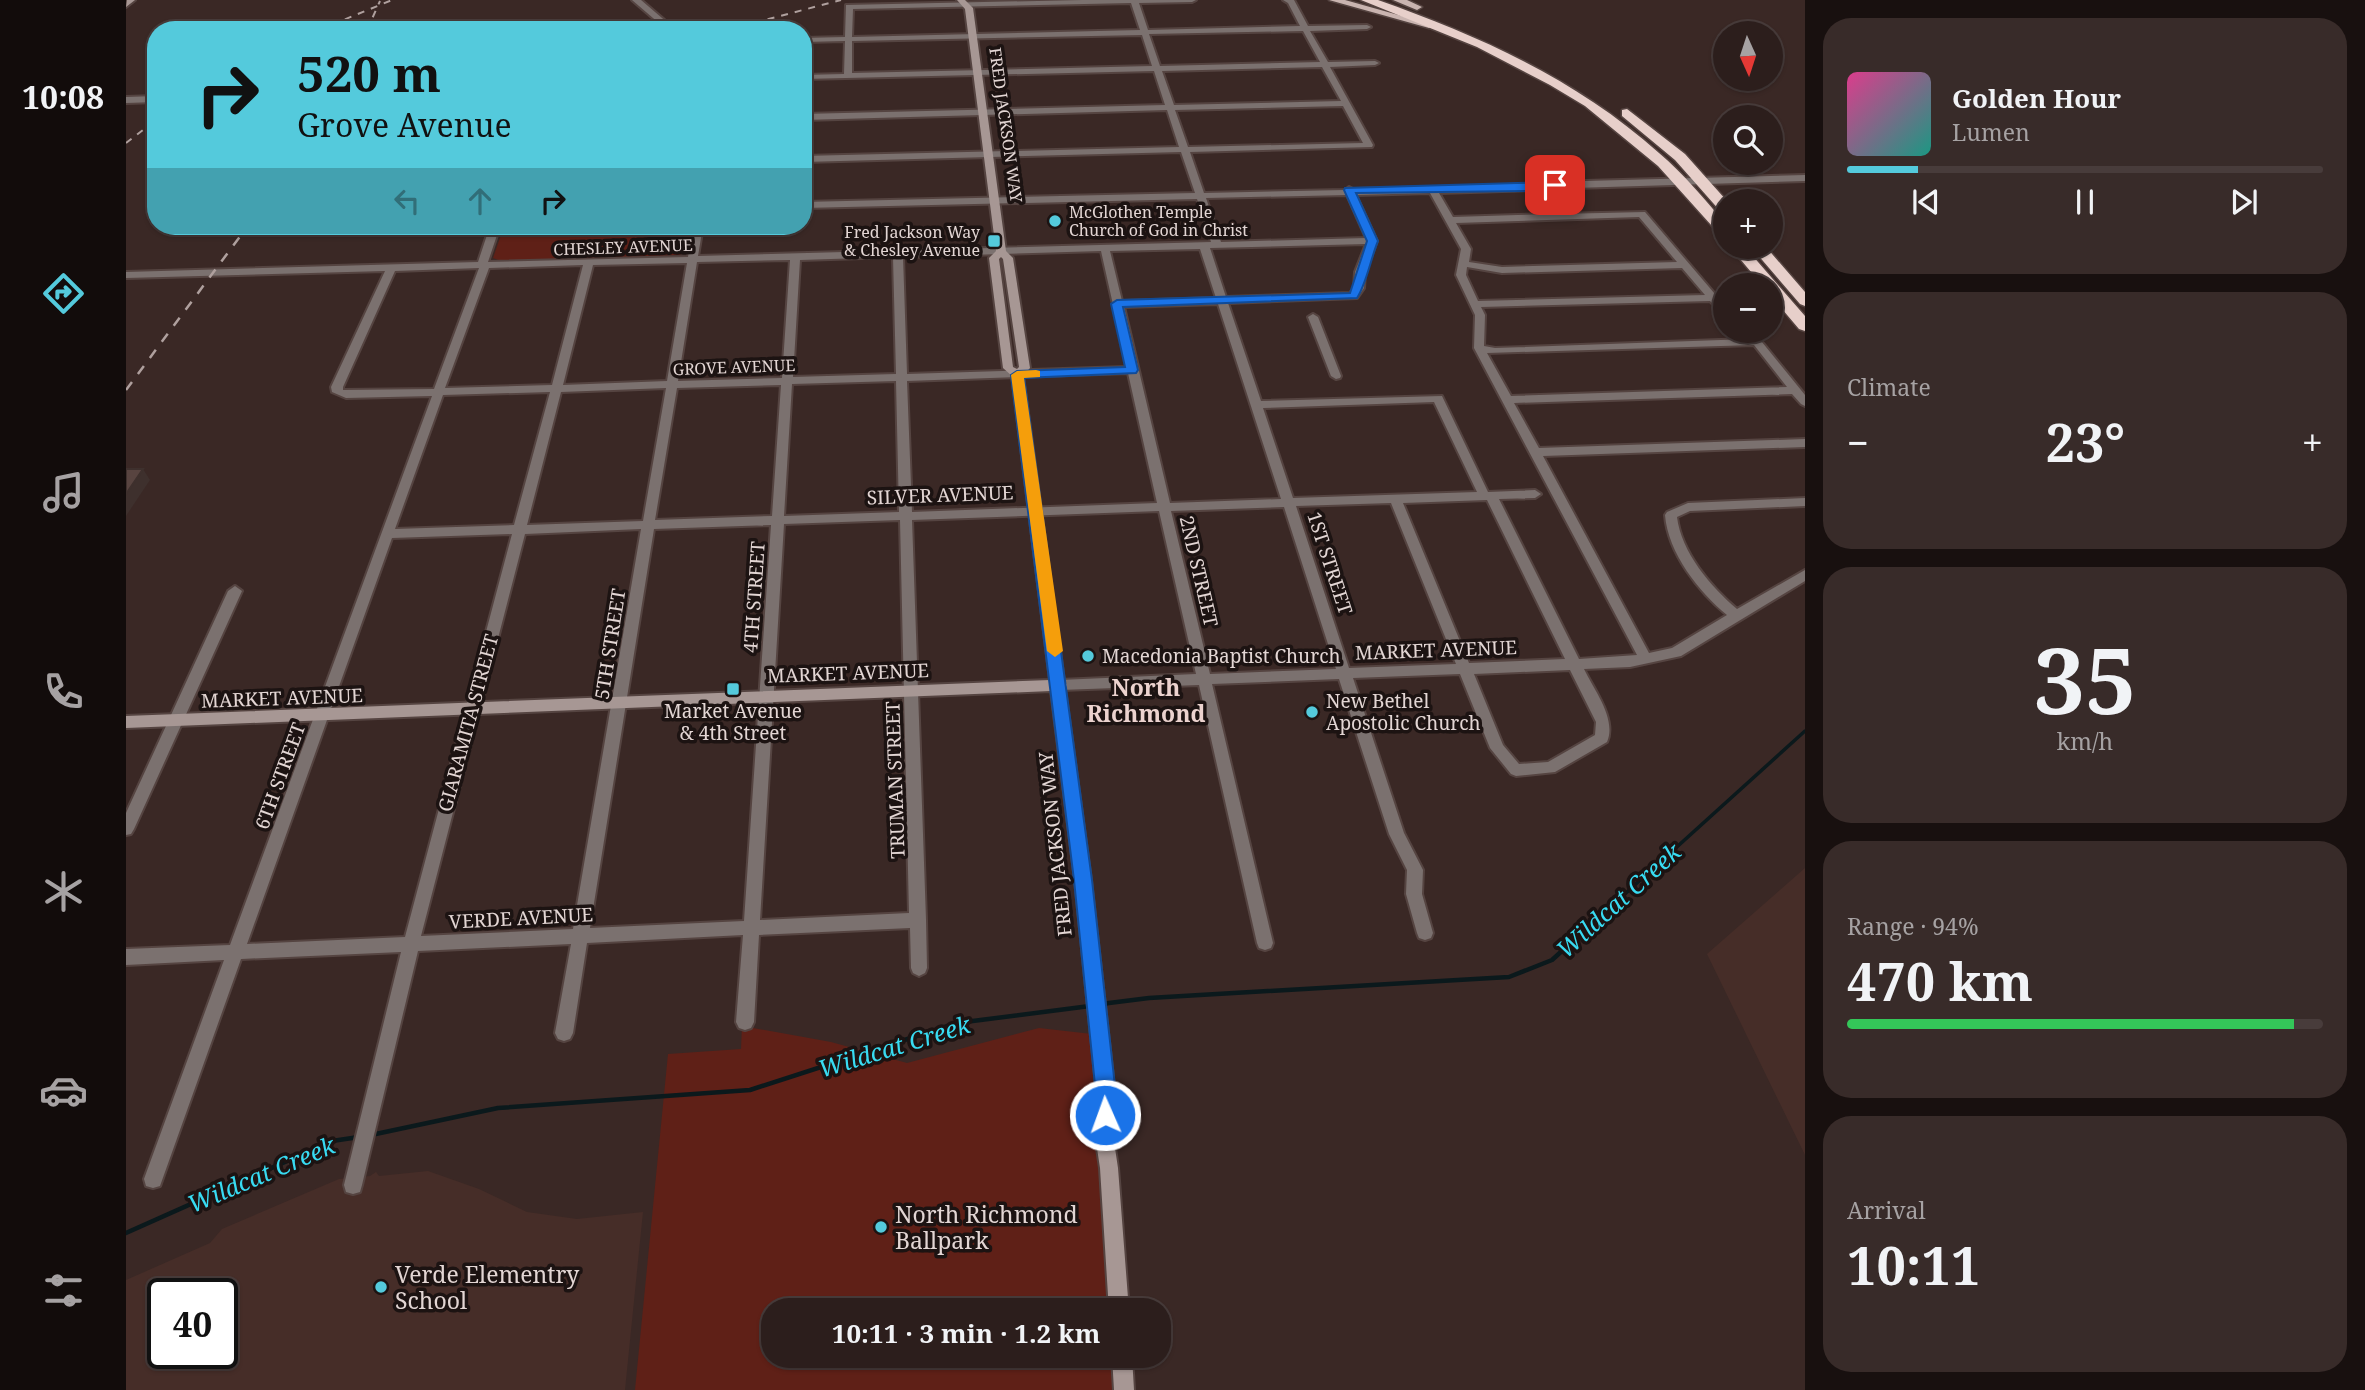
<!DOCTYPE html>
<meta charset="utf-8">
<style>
body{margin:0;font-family:"Noto Serif",serif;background:#382b29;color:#f1f3f6;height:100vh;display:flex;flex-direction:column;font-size:26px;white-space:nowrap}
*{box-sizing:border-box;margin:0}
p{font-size:23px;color:#a6a2a3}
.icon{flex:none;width:38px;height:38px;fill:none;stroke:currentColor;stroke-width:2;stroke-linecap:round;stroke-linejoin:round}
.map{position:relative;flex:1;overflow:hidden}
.drawer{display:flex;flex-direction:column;gap:18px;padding:18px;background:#18100f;width:560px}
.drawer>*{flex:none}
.hud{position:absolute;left:21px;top:21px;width:665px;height:214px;border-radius:28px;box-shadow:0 2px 5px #0004,0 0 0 2px #483c3b;background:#54cadc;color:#111;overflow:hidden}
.needle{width:46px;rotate:177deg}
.buttons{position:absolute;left:1587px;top:21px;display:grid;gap:14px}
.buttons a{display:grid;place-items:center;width:70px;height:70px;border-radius:50%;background:#2c1e1c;box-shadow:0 2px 5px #0004,0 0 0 2px #483c3b;font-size:35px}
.speed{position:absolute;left:21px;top:1278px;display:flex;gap:14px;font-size:35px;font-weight:700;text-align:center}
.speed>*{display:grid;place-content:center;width:91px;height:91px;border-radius:50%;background:#2c1e1c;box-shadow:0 2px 5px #0004,0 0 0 2px #483c3b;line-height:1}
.speed .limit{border:4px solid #111;border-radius:10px;background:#fff;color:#111}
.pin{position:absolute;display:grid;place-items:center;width:60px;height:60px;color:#fff;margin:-30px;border-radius:14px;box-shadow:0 4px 10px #0006}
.me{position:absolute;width:77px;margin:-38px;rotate:358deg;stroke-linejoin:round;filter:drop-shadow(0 0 5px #0008)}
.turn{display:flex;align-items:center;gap:24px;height:147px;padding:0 35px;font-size:32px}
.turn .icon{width:91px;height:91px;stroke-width:2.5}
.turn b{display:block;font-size:49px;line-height:60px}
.lanes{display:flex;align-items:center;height:66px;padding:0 35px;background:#0003;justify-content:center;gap:35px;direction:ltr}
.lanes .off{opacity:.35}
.big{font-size:52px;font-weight:700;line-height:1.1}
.drawer .widget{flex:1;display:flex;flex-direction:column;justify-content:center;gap:10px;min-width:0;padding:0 24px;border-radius:28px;background:#382b29}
.drawer .dial{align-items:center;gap:0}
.dial b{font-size:91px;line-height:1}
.song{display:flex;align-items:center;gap:21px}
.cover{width:84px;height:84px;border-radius:10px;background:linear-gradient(135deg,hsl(330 70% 55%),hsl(170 70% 35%))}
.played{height:7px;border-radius:4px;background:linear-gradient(90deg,#54cadc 15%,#483c3b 15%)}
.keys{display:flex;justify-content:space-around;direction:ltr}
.heat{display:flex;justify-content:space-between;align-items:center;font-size:38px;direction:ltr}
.charge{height:10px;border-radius:5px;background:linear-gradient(90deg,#34c759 94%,#483c3b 0)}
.trip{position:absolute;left:635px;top:1298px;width:410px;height:70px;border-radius:28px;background:#2c1e1c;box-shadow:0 2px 5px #0004,0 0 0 2px #483c3b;font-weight:700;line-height:70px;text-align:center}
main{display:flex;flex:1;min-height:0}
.tab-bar{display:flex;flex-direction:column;width:126px;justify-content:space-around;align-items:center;background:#120c0b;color:#a6a2a3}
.tab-bar .icon{width:49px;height:49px}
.tab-bar .on{color:#54cadc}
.tab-bar b{font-size:32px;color:#f1f3f6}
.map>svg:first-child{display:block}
</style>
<main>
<nav class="tab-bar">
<b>10:08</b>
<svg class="icon on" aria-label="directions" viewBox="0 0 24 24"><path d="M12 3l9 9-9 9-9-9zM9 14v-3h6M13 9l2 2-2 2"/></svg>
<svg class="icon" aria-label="music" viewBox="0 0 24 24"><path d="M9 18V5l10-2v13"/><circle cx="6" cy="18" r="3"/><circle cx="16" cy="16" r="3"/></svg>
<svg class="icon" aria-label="phone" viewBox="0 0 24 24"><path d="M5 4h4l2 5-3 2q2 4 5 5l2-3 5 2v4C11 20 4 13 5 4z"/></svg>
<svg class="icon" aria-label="climate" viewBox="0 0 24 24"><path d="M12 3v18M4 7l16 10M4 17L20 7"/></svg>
<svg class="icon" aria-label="car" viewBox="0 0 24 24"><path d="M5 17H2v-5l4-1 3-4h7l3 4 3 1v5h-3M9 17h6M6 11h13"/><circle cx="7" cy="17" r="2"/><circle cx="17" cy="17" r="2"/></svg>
<svg class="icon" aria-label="filters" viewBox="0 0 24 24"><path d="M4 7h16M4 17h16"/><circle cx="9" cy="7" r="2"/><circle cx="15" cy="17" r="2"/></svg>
</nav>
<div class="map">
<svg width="1679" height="1390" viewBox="0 0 1679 1390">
<rect width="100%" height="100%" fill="#3a2825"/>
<path fill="#462d28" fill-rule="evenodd" d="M1679,868v287l-98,-201z
M302,1171l51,18 48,23 50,7 66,-7 -18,178h-499v-110l84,-37 12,-14 117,-50 31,-3 6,-4 3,4zM37,1293h59v60h-59z"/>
<path fill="#5f2017" d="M378,226h182l-6,29 -179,6 -8,-3z
M616,1026l89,16 76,21 132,-35 53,6 26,277h-344v45h348l3,34h-490l33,-336 73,-5z"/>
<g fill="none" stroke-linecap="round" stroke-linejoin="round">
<path stroke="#0b191c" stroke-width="3.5" d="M1490,902l189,-171"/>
<path stroke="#0b191c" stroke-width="4.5" d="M975,1004l48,-6 360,-21 43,-17 66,-60
M245,1135l127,-27 252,-18 207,-67 133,-17
M0,1233l206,-92 27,-4"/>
<defs>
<path id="street" d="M506,0h9l35,30h-9z
M956,0h114l-4,2 -53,1 9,27 152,-4 -12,-23 -5,-3h11l14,26 59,-1 4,2 -4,2 -57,2 18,31 47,-1 4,2 -4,2 -45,2 43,78 -1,2 -182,5 14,41 141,-3 4,-3 4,2 175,-4 20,-3 257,-7v6l-264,8 17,25 87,-2 81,95v10l-16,-16 -229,6 4,8 -1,31 11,2 254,-9 -6,-8h10l52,64v11l-4,-2 -9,-10 -278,9 25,45 266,-9v8l-262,9 106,197 23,-5 55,-33c-28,-23 -59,-62 -62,-100l2,-3 21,-9 117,-5v8l-115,5 -13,6c4,35 34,70 60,92l68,-39v11l-124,75 -51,11 -46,2c10,21 33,50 23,73l-52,30 -39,4 -5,-2 -21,-26 -30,-74 -107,4 51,155 19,37 -1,24 11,39 -2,5 -6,2 -6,-2 -2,-5 -11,-39 1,-24 -18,-36 -50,-155 -127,5 61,259 -2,5 -6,2 -6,-2 -2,-5 -58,-258 -139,5 -5,-1 -2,-4 2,-4 5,-1 136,-6 -37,-163 -247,9 14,400 1,48 -2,5 -6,3 -6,-3 -2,-5 -1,-40 -151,7 -5,87 -3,6 -6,2 -6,-2 -3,-6 7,-87 -156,8 -14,90 -3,6 -6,2 -6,-2 -3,-6 16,-89 -153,7 -56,234 -2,7 -7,2 -7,-2 -2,-7 57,-233 -160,7 -81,227 -7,2 -7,-2 -2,-7 80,-219 -98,5v-16l104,-4 202,-549 -86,2 -14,-6 -1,-5 54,-116 -259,7v-6l352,-10 12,-36h10l-12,36 200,-5 5,-31h10l-5,30 513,-14 -14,-43 -394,9v-6l392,-9 -14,-41 -378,10v-6l376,-9 -12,-37 -364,10v-6l362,-9 -11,-34 -351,8v-4l41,-1 1,-33 -42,1v-4l42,-1 1,-32zM1005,3l9,27 -288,7 1,-28zM1177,31l17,31 -160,4 -11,-32zM1016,35l10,31 -300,7v-32zM1196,67l19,34 -167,4 -12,-34zM1217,106l20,37 -175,4 -13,-37zM1406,190l17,24 -96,3 -14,-24zM1304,193l31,56 -5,26 19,40 -1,33 163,307 -58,4 -80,-160 36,-1 6,-4 -6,-4 -47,2 -46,-96 -181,5 -33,-98 129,-5 7,-10 1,-16 12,-31 -21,-46zM1221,195l19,43 -145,4 -15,-44zM1513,217l38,45 -175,5 -33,-5 2,-13 -15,-26zM1240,244l-11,28 -1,16 -4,5 -124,4 -16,-49zM1074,249l16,49 -94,3 -12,-50zM975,251l26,116 -220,7 -4,-117zM767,257l3,117 -103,3 7,-117zM664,260l-8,118 -104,3 19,-119zM561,263l-20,118 -104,4 30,-120zM457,265l-31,120 -107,3 44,-120zM1341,267l35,6 180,-5 23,27 -227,6 -12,-26zM353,268l-45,121 -91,1v-3l52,-116zM1092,304l63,195 -111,4 -46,-196zM1628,345l33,42 -276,9 -24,-43zM1002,373l29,130 -245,9 -5,-131zM770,381l3,131 -115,4 8,-132zM655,385l-9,131 -117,4 22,-132zM540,388l-23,133 -116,4 34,-133zM424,392l-36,133 -119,4 48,-134zM1308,402l43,90 -184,6 -30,-90zM1361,500l78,159 -96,4 -66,-160zM1265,503l65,161 -107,4 -53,-162zM1158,507l52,162 -126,5 -39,-163zM774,520l9,393 -149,7 24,-396zM645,525l-27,396 -154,7 64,-399zM515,529l-68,400 -152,7 104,-402zM386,534l-107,403 -158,7 145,-406zM1444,670l26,52 -1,13 -47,27 -29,2 -16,-19 -29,-71z
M30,96v6l-30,1v-6z
M1187,314l5,3 23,59 -1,2 -4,1 -5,-3 -23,-59z
M109,586l7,5 -108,238 -3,5 -5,1v-22l102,-222z"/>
<path id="secondary" d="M9,0l-9,7 1,-7z
M831,0h8l8,8 33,243 7,7 17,110 -7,8 41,305 3,4 -2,4 26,191 24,215 -2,40 5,33 11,143h-20l-9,-143 -5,-33 2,-40 -22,-215 -24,-189 -925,37v-12l924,-36 -38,-304 -9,-8 -14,-110 7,-7 -31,-242zM875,257l2,2 16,108 -2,2 -4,-2 -14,-108z
M986,1356h20l2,34h-20z"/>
<path id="primary" d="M1203,0h16l89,25 -5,3z
M1267,0h14l15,7 -5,3z"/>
<path id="highway" d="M1235,0h17c102,36 200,80 281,153 25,21 45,46 67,71v13l-5,-1 -63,-70 -73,-60 -35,-21 -73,-38z
M1501,109l58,45 42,47 -1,12 -5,-1 -46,-52 -53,-44v-6z
M1604,247h15l60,69v15l-6,-2 -28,-33v-11h-9z
M1625,247h15l39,45v14l-5,-2z"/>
</defs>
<use href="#street" stroke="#554441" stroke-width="4"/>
<use href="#secondary" stroke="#554441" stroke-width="4"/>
<use href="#primary" stroke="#554441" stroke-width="3"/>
<use href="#highway" stroke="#554441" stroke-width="3"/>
<use href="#street" fill="#7b716f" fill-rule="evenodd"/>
<use href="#secondary" fill="#a79794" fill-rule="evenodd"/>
<use href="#primary" fill="#c9b4b0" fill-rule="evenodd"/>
<use href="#highway" fill="#e7cfca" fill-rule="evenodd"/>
<path stroke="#afa09e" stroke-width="2" stroke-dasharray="7 7" stroke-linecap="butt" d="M193,30l73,-30
M241,30l13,-29
M601,30l114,-30
M0,143l30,-23
M120,229l2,-3"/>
<path stroke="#afa09e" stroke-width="2.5" stroke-dasharray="10 10" stroke-linecap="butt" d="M0,390l121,-163"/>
</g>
<path fill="#3e302d" d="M17,469l7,11 -24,36v-22z"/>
<path fill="#584440" stroke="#3e302d" stroke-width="2" d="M0,469h17l-17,25z"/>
<path fill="#1a73e8" stroke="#114b97" stroke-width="2" d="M1429,182l5,3 -2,3 -30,3 -172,2 22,48c-7,17 -12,44 -21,57l-234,9 15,63 -2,3 -112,5 68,502 24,215 -4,27 -7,3 -7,-3 -3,-7 1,-20 -22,-215 -63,-505 6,-4 108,-4 -14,-63 6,-4 233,-7 17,-52 -23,-51 1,-2z"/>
<path fill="#f59e0b" d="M910,370l4,1v6l-16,1 39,273 -8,6 -8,-6 -36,-276 6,-4z"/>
<g fill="#54cadc" stroke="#1c1312" stroke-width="2.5">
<circle cx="929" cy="221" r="7"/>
<rect x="861" y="234" width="14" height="14" rx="3.5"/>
<circle cx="962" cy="656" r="7"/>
<rect x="600" y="682" width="14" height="14" rx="3.5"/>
<circle cx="1186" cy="712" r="7"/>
<circle cx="755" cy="1227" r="7"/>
<circle cx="255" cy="1287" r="7"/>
</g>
<g text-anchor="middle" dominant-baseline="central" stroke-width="7" stroke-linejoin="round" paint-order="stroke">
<g font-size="16" fill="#e3d6d4" stroke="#1c1312">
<text transform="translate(880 125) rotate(82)">FRED JACKSON WAY</text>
<text transform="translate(497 247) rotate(-2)">CHESLEY AVENUE</text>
<text transform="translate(608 367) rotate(-2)">GROVE AVENUE</text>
</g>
<g font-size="16" fill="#e3d6d4" stroke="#1c1312" text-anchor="start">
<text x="943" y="212">McGlothen Temple<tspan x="943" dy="18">Church of God in Christ</tspan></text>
<text x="854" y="232" text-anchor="end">Fred Jackson Way<tspan x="854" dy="18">&amp; Chesley Avenue</tspan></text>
</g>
<g font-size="19" fill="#e3d6d4" stroke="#1c1312">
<text transform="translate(814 495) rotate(-2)">SILVER AVENUE</text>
<text transform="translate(1204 563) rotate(72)">1ST STREET</text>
<text transform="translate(1073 571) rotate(77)">2ND STREET</text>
<text transform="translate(628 597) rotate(-86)">4TH STREET</text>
<text transform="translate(484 644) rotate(-81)">5TH STREET</text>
<text transform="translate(1310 650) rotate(-2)">MARKET AVENUE</text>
<text transform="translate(722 673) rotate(-2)">MARKET AVENUE</text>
<text transform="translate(156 698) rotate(-2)">MARKET AVENUE</text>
<text transform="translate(342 723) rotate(-75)">GIARAMITA STREET</text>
<text transform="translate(154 776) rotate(-70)">6TH STREET</text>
<text transform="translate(769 780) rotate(-92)">TRUMAN STREET</text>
<text transform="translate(929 844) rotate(-96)">FRED JACKSON WAY</text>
<text transform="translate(395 918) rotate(-3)">VERDE AVENUE</text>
</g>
<g font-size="19" fill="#e3d6d4" stroke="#1c1312" text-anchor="start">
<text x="976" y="656">Macedonia Baptist Church</text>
<text x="1200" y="701">New Bethel<tspan x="1200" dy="22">Apostolic Church</tspan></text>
<text x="607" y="711" text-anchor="middle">Market Avenue<tspan x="607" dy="22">&amp; 4th Street</tspan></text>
</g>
<g font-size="23" font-weight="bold" fill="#ecd3cf" stroke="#1c1312">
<text x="1020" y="687">North<tspan x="1020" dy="26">Richmond</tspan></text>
</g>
<g font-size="23" fill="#e3d6d4" stroke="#1c1312" text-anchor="start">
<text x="769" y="1214">North Richmond<tspan x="769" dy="26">Ballpark</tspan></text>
<text x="269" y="1274">Verde Elementry<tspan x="269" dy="26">School</tspan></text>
</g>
<g font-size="24" font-style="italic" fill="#38dbf2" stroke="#1c1312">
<text transform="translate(1492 900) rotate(-42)">Wildcat Creek</text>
<text transform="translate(768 1046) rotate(-17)">Wildcat Creek</text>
<text transform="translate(135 1174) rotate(-23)">Wildcat Creek</text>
</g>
</g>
</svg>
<div class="buttons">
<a><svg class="needle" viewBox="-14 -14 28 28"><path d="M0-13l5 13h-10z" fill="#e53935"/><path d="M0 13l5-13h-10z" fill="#a6a2a3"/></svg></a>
<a><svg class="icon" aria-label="search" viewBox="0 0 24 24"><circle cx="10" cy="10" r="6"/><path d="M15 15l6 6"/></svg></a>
<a>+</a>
<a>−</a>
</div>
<div class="speed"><div class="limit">40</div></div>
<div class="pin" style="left:1429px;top:185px;background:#d93025"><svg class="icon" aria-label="arrive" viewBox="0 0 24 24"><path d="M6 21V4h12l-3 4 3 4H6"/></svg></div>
<svg class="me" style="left:979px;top:1115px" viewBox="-20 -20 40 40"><circle r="17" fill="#1a73e8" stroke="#fff" stroke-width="3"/><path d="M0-11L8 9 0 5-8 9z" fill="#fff"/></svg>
<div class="trip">10:11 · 3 min · 1.2 km</div>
<div class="hud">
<div class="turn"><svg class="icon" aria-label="right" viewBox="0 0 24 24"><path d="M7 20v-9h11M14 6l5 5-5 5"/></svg><div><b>520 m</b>Grove Avenue</div></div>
<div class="lanes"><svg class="icon off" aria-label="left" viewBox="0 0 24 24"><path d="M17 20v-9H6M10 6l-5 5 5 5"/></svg><svg class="icon off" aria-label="ahead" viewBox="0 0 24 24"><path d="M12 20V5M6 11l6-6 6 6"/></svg><svg class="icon" aria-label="right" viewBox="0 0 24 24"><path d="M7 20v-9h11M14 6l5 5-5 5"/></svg></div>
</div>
</div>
<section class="drawer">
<div class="widget">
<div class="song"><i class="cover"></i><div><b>Golden Hour</b><p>Lumen</p></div></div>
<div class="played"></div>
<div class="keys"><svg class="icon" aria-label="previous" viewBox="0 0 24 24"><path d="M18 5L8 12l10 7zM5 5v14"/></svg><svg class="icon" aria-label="pause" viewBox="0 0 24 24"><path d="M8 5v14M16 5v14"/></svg><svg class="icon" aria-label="next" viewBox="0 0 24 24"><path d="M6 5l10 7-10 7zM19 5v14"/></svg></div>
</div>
<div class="widget"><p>Climate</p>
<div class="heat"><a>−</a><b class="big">23°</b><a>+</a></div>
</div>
<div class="widget dial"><b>35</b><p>km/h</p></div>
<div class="widget"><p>Range · 94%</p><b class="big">470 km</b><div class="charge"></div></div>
<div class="widget"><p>Arrival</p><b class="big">10:11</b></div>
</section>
</main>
